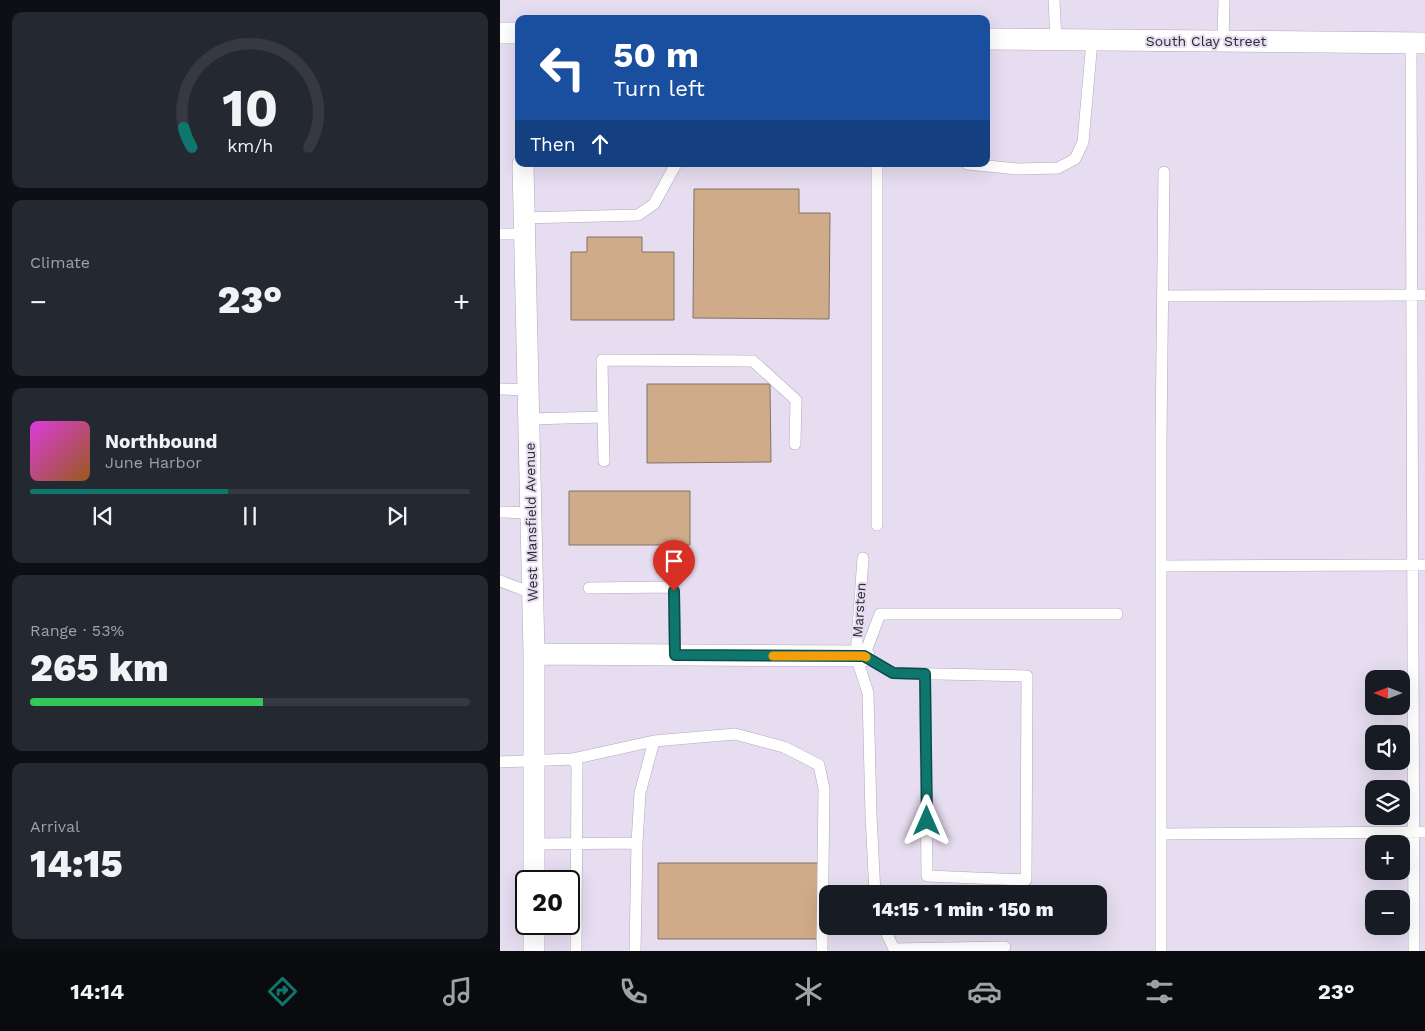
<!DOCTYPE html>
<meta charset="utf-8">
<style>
body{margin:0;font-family:"Work Sans",sans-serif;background:#242831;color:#f1f3f6;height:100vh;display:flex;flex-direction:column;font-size:19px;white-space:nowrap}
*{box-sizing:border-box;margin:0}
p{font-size:16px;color:#9ea1a6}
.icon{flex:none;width:28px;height:28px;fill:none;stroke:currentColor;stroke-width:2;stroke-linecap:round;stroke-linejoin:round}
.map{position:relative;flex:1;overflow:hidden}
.sheet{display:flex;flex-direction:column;gap:12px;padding:12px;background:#0d0f14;width:500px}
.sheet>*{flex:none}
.top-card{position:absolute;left:15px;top:15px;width:475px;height:152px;border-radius:10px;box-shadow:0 5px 20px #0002;background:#1a4fa0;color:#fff;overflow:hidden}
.needle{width:32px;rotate:270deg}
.fabs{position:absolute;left:865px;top:670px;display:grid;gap:10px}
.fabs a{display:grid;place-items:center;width:45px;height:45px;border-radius:10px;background:#171b24;box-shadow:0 5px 20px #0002;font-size:25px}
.speed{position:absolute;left:15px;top:870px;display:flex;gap:10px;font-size:25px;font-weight:700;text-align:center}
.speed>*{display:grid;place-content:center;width:65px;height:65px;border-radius:50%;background:#171b24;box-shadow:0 5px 20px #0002;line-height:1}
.speed .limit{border:2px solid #111;border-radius:8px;background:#fff;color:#111}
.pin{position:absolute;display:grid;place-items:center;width:42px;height:42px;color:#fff;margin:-51px -21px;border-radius:50% 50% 50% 0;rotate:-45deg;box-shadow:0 0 5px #0007}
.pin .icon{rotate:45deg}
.me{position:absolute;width:55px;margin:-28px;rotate:0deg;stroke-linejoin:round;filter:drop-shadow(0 0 4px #0008)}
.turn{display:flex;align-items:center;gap:18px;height:105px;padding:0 15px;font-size:22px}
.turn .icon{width:65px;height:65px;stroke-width:2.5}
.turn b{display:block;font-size:35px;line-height:42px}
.then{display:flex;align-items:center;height:48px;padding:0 15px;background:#0003;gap:10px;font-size:19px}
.big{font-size:38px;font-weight:800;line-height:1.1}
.sheet .widget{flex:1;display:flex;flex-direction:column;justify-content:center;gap:8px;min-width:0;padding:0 18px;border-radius:10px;background:#242831}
.sheet .dial{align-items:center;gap:0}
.dial svg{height:130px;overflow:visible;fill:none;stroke:#363941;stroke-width:7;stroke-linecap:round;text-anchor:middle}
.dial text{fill:#f1f3f6;stroke:none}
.song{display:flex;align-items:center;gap:15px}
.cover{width:60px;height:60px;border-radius:8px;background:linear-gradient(135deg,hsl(300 70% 55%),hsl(30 70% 35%))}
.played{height:5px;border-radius:2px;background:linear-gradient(90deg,#0f766e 45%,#363941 45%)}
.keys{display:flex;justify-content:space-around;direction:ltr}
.heat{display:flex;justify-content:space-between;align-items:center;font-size:28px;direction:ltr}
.charge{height:8px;border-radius:4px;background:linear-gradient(90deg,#34c759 53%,#363941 0)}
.trip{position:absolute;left:319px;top:885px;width:288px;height:50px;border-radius:10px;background:#171b24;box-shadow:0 5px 20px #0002;font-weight:800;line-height:50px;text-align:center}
.tab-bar{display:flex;height:80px;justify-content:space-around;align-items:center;background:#090b0e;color:#9ea1a6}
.tab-bar .icon{width:35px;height:35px}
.tab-bar .current{color:#0f766e}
.tab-bar b{font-size:22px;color:#f1f3f6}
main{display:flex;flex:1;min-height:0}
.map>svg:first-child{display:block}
</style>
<main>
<section class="sheet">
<div class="widget dial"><svg viewBox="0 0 100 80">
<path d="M14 69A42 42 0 1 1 86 69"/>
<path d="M14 69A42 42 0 0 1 9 57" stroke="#0f766e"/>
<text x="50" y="56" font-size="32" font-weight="700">10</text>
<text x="50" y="72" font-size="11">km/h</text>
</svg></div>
<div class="widget"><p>Climate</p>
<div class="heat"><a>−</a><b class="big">23°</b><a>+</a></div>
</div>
<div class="widget">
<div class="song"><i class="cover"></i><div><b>Northbound</b><p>June Harbor</p></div></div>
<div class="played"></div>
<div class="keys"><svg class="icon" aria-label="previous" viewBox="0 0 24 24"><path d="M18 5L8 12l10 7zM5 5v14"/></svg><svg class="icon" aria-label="pause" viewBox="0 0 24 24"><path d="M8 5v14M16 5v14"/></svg><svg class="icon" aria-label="next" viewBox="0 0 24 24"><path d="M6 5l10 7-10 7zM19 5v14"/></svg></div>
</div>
<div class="widget"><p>Range · 53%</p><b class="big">265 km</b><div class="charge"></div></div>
<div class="widget"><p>Arrival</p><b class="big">14:15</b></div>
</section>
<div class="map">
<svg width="925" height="951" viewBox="0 0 925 951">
<rect width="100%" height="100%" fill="#e6ddf0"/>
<path fill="#cfab89" stroke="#817264" d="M194,189h105v24h31l-1,106 -136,-1z
M87,237h55v15h32v68h-103v-68h16z
M147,384h123l1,78 -124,1z
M69,491h121v54h-121z
M158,863h160v76h-160z"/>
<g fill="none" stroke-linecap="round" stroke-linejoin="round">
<defs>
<path id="lane" d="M554,0l2,40
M723,41l1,-41
M911,43l3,908
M468,164l49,5 41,-1 17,-9 8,-17 9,-101
M24,218l114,-3 16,-11 22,-40
M0,234h25
M662,296l263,-1
M0,389l28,1
M103,417l1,44
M29,419l74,-2 -1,-57 151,1 43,39 -1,44
M0,512l31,1
M377,525v-361
M363,558l-7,98 12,37 3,122 4,79
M661,566l264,-1
M0,581l32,12
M89,588l81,-1 4,4 1,64
M425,674l2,202 99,4 1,-204 -134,-3 -29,-17 16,-42h237
M154,741l81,-7 49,13 35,18 5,24 -2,162
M72,759l82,-18 -14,52 -3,50
M0,762l72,-3 5,6 -1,186
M661,834l264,-2
M34,844l103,-1 -2,108
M383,926l11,23 111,-2
M661,951v-512l3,-267"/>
<path id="street" d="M0,33h19
M486,39l439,4
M23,164l11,490v227
M34,654l330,2
M34,924v27"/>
</defs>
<use href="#lane" stroke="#b1a8ba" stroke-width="12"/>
<use href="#street" stroke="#b1a8ba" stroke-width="22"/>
<use href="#lane" stroke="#fff" stroke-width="11"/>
<use href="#street" stroke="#fff" stroke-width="21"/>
</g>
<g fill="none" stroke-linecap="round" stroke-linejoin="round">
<defs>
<path id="route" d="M174,591l1,64 189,1 29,17 32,1 2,147"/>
</defs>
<use href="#route" stroke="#0a4d48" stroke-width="12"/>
<use href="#route" stroke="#0f766e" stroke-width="9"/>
<path stroke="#f59e0b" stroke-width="9" d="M273,656h91l2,1"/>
</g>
<g text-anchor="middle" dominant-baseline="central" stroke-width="4" stroke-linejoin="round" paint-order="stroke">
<g font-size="14" fill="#2e2b32" stroke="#e6ddf0">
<text x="706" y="41">South Clay Street</text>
<text transform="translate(31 522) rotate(-91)">West Mansfield Avenue</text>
<text transform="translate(359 610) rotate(-86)">Marsten</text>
</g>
</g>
</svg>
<div class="fabs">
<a><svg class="needle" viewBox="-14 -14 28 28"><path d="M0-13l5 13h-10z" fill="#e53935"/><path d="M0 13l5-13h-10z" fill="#9ea1a6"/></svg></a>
<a><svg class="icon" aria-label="sound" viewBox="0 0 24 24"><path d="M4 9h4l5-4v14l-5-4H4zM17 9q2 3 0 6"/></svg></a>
<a><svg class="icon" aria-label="layers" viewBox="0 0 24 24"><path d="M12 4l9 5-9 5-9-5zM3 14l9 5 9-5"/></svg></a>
<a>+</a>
<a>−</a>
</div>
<div class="speed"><div class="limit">20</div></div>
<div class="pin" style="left:174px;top:591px;background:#d93025"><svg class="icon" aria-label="arrive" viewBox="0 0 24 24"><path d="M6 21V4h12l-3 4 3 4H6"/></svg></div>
<svg class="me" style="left:427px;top:821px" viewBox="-20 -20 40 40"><path d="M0-17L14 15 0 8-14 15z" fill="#0f766e" stroke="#fff" stroke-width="4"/></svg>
<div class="trip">14:15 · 1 min · 150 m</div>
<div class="top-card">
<div class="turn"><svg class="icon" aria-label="left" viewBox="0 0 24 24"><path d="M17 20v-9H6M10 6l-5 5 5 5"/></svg><div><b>50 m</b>Turn left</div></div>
<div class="then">Then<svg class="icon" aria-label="ahead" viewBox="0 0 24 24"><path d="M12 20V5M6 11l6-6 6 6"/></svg></div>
</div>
</div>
</main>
<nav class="tab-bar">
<b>14:14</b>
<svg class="icon current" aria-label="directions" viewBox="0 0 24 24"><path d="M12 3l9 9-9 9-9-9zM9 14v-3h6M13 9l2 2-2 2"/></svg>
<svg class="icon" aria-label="music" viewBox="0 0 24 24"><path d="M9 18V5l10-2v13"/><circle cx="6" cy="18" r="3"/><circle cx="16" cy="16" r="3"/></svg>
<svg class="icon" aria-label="phone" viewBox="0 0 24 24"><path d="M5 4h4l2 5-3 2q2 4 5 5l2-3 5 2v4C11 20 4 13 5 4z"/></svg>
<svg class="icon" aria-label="climate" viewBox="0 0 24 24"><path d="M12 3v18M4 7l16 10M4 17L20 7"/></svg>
<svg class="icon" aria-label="car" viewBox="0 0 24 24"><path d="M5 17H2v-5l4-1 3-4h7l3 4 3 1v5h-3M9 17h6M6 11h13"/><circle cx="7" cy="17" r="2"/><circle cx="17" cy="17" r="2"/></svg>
<svg class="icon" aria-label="filters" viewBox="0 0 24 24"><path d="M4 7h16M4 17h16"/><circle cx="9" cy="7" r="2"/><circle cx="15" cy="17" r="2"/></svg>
<b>23°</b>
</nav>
